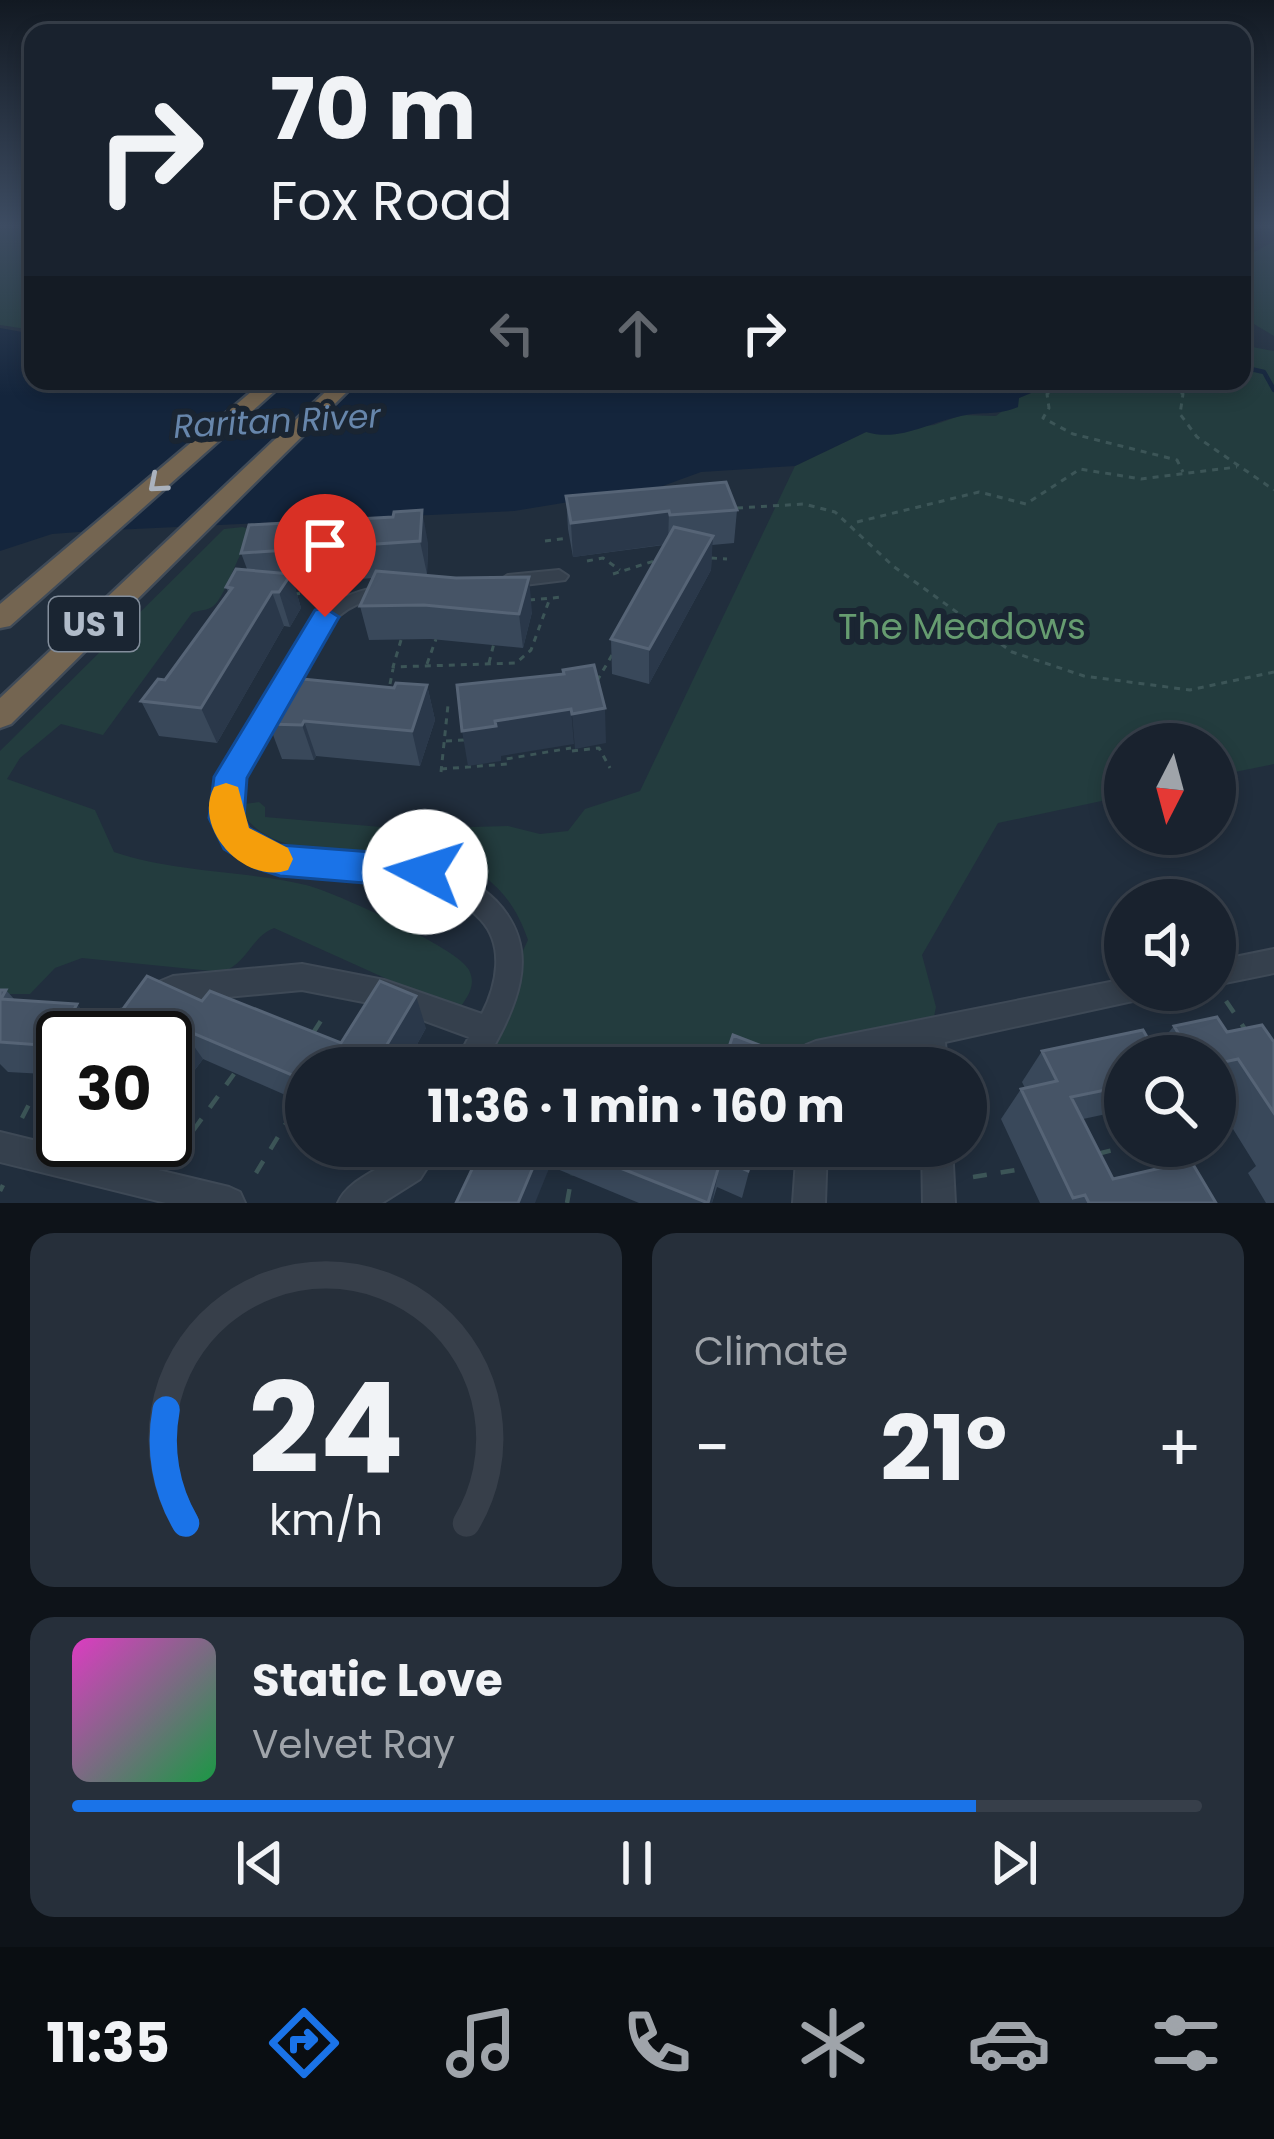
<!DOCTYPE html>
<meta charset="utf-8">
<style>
body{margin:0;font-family:Poppins,sans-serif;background:#262f3a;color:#f1f3f6;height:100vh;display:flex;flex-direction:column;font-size:45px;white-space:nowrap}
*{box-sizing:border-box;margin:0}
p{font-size:39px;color:#9fa4aa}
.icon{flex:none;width:66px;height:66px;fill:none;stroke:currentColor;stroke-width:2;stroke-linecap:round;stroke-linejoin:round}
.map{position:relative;height:1203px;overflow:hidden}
.sheet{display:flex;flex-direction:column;gap:30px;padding:30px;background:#0e1319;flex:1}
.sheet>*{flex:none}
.guide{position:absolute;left:24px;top:24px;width:1227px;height:366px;border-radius:24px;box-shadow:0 6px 18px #0003,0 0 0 3px #373f4a;background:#19222e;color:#f1f3f6;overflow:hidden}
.needle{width:78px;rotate:186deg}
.tools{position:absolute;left:1104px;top:723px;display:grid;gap:24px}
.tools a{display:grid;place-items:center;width:132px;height:132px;border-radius:50%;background:#19222e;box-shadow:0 6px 18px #0003,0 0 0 3px #373f4a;font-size:60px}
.speed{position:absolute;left:36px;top:1011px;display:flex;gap:24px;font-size:60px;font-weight:700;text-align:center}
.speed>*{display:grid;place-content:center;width:156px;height:156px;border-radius:50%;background:#19222e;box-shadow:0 6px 18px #0003,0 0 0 3px #373f4a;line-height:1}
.speed .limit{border:6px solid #111;border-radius:18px;background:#fff;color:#111}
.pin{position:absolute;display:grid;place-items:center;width:102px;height:102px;color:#fff;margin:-123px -51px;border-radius:50% 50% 50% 0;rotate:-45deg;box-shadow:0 0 12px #0007}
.pin .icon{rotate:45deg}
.me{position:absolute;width:132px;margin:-66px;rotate:275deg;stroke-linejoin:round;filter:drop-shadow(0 0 9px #0008)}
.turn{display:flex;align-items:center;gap:42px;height:252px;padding:0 48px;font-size:54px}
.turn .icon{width:156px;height:156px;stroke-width:2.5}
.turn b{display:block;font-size:84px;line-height:102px}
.lanes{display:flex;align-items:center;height:114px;padding:0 48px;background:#0003;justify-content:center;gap:60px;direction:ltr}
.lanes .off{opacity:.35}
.big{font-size:90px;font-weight:700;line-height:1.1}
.sheet .tile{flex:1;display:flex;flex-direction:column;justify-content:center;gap:18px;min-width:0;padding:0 42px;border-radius:24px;background:#262f3a}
.sheet .dial{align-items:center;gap:0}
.dial svg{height:312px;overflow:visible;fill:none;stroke:#373f4a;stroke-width:7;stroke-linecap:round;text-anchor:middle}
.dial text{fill:#f1f3f6;stroke:none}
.song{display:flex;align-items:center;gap:36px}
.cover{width:144px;height:144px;border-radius:18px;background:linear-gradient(135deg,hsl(310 70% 55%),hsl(140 70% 35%))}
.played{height:12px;border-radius:6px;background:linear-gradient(90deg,#1a73e8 80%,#373f4a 80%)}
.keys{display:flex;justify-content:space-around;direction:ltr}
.heat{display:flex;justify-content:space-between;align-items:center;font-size:66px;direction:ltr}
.sheet .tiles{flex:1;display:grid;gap:30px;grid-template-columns:1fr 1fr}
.tile:last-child{grid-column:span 2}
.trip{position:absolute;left:285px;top:1047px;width:702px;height:120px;border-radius:60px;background:#19222e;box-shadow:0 6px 18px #0003,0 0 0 3px #373f4a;font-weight:700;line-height:120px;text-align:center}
.tab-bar{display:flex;height:192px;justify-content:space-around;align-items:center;background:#0a0e12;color:#9fa4aa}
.tab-bar .icon{width:84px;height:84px}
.tab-bar .current{color:#1a73e8}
.tab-bar b{font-size:54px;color:#f1f3f6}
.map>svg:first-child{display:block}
</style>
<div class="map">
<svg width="1274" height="1203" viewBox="0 0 1274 1203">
<rect width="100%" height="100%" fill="#212e3d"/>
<path fill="#233c3e" d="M0,227h33v103l-33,-5z
M1274,241v95l-32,-19v-58z
M1242,345l32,6v413l-59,12v-32h-90v52l-127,27 -76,132 14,52 -5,24 -115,24 -184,1 -4,12h-161l61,-128c-52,-153 -226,-41 -286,-127l2,-9 15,-2 6,5v10l139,12 104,-3 32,8 28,-3 17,-22 55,-18 155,-325 71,-34 68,-7 28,-10 34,1 23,-18 23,-10 -3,-7h203z
M243,527l12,5c-17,15 -30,71 -45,76 -6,3 -12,2 -18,5l-89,122 -42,-11 -41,34 -13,21 88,31 19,42c62,21 128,18 192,33 26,6 154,64 163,85 8,16 -2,27 -11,41l-184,-83c-23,9 -27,36 -52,44l-140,-14 -27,10 -25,26h-30v-243l224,-222z"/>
<path fill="#14253c" d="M0,328l33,6v47h1006l4,7 -24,10 -1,9c-21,9 -36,4 -57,9 -34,7 -61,26 -95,16l-71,34 -94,6 -41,15 -146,24 -422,20 -40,3 -52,17z"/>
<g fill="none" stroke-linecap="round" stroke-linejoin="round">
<path stroke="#14253c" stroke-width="4.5" d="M1242,367l22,5 10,18"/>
<defs>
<path id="minor" d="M559,570l9,6 -3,4 -57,7 -9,-6 9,-6z
M385,586l6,2 3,4 -3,4c-11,3 -24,4 -35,9 -36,16 -50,62 -70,93 -22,35 -61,81 -43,125 16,39 149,33 190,43 24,7 46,18 63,35 51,53 16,113 -14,167h-29l16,-31 -85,-31 -82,-16 -129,12 -11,4 -19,32h-30l31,-50 29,-12 129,-12 82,16 98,34c15,-29 23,-68 -1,-94 -15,-16 -30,-27 -53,-33 -57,-15 -161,1 -202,-47 -6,-7 -6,-17 -8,-25 -2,-10 -3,-18 -1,-27 9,-39 37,-72 58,-104 35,-55 38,-87 110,-98z
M1274,949v24l-59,12v-24z
M1125,979v11h21l-4,9 -197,43 2,26h-28l-1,-20 -89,20h-28l5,-23 10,-4z
M63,1129v11h25l-5,12 146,35 11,5 5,11h-79l-166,-41v-30l53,13z
M407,1146h34l-21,33 -38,24h-44c11,-27 51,-34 69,-57z
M797,1146h30l-2,57h-32z
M922,1146h30l3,57h-32z"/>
<path id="highway" d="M264,381h22l-276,245 -10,2v-24z
M337,381h21l-347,343 -11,4v-30z"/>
</defs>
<use href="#minor" stroke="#3e4956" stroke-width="4"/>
<use href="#highway" stroke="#404b58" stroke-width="5"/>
<path stroke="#3c5557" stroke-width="3" stroke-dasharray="6 6" stroke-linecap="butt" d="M1070,381l-23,13 2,14 -6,10 30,16 104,26 6,12
M1160,381l23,13 -3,20 17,23 77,53
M737,508l67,-4 31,8 58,54 119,86 72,24 106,14 84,-18
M857,522l122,-30 47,12 54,-35 61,10 96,-12
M545,541l23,-3
M711,558l16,1
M587,561l16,-3 17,12
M613,574l41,-13
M294,594l22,-2
M529,600l34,-3
M401,640l-8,27 123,-4 15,-13 19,-52
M489,663l5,-20
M427,664l9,-25
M597,681l15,-26
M390,684l3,-15
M446,741l19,-1
M572,751l27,-3 11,20
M441,769l66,-5 -1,-5 65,-11
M441,772l7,-67"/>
<path stroke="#3c5557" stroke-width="4.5" stroke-dasharray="14 14" stroke-linecap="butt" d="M1226,1001l21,31
M313,1033l11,-17
M22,1118l22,-43
M776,1146l12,5
M1139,1146l15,24
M177,1153l57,-79
M1097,1154l32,-8
M256,1173l43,-71
M973,1177l49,-8
M0,1191l3,-6
M567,1203l5,-28"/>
<use href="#minor" fill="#35404d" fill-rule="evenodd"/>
<use href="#highway" fill="#746551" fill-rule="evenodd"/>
</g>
<path fill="#39485a" d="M566,496l171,14 -3,33 -22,2 -1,25 -62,114 -37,-10 -1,-35 53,-94 -91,12 -5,-28z
M393,517l35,26 -1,31 105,38 -9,36 -92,-9 -62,1 -9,-34 13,-28 -79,6 7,24 -11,19 -6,-1 -67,117 -58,-7 -18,-35 24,-21 63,-88 -2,-5 21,-18 -6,-16z
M427,685l8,35 -15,46 -104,-10 -2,4 -32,-1 -13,-35z
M0,990h6l9,10 88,35 -2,3h-38v37l-55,-3 -8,-8z
M202,1001l139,42 85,-15 -22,40h-98v36l-103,-45 -9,12 -29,-14v-19h-34l-21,-27z
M1174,1026l53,6 47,10v161h-8l-18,-30 8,-7 -41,-66v-44h-90v54l-42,9 30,60 103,24h-176l-39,-84 20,-30 4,-1 -3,-6 20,-31 112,-1z
M483,1146h273l-14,52 -25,-11 -5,16h-73l-89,-37z"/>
<path fill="#2a384a" d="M422,510l6,33 -1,31 -7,-33z
M669,511l-1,33 -95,13 -2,-34z
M713,536l-2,34 -62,114v-35z
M291,574l10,34 -11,19 -11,-35z
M529,577l3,35 -9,36 -4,-34z
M272,592l12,34 -67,117 -16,-35z
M427,685l8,35 -15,46 -8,-35z
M605,708l1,35 -31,6 -3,-35z
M571,709l3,35 -73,12v5l-33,5 -6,-35 33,-10z
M304,721l12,35 -2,4 -12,-35z
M416,996l10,32 -22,40h-31z
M77,1004l26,31 -2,3h-38v17l-9,-9z
M181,1028l22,31 -9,12 -22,-31z
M334,1058l5,10h-11z
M542,1146h5l3,20 -15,37h-17z
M721,1159l-9,44h-4z"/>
<path fill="#465466" stroke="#566476" stroke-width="3" d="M726,482l11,28 -67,5 -1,-4 -98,12 -5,-27z
M422,510l-2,31 -179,12 8,-28 144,-8 1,-5z
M674,527l39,9 -64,113 -38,-10z
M236,569l55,5 -12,18h-7l-71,116 -60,-7 17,-22 7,1 67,-92 -6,-1z
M376,571l80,7 73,-1 -10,37 -95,-9 -64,1z
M594,665l11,43 -33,6 -1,-5 -76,12 1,5 -34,5 -5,-46 107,-11 -1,-4z
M292,678l102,10 2,-5 31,2 -15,46 -108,-10 -2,4 -33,-1z
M147,976l55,25 8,-10 131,52 39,-62 36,15 -43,72h-16l-23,-10 -6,10h-22v13l-125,-53 -9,12 -62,-29 13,-2z
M0,990h6l-5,9 76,5 -23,42 -54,-4z
M1217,1017l10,15 35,-7 12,17v71l-36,-54 -23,5v-8h-23l-18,-30z
M1143,1030l15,26h-33v30l-54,11 42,82 78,-18 25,42h-127l-4,-8 -12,3 -52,-109 36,-8 -15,-30z
M733,1035l47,18 -4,15h-54z
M483,1146h59l-24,57h-62z
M565,1146h190l-7,25 -27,-12 -13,44z"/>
<defs><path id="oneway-chevron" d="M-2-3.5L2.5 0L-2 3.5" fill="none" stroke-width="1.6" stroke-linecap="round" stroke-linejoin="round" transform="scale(3)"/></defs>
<use stroke="#aab2bd" href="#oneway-chevron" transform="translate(157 484) rotate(139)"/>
<linearGradient id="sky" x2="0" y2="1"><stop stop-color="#121922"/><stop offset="0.57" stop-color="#3d4c62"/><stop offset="1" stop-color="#3d4c62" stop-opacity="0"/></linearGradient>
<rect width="1274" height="396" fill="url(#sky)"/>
<path fill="#1a73e8" stroke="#114b97" stroke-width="3" d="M325,608l14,9 -92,161 -3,40 5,10 31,17 145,11 13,5 5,11 -5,11 -13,5 -145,-12 -25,-8 -31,-19 -15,-31 5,-41 101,-167z"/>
<path fill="#f59e0b" d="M226,783l12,4 11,41 39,20 5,11 -5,11c-43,15 -96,-41 -74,-83z"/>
<g text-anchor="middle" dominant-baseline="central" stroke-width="12" stroke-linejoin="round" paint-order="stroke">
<g font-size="33" font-style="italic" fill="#6786ab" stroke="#1a2532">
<text transform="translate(277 421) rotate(-3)">Raritan River</text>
</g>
<rect fill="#1a2532" stroke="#838e9c" stroke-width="3" x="49" y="597" width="90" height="54" rx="9"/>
<g font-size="33" font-weight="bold" fill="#b0bbc9">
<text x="94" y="624">US 1</text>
</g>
<g font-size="36" fill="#669c70" stroke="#1a2532">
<text x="962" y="626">The Meadows</text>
</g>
</g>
</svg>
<div class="tools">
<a><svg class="needle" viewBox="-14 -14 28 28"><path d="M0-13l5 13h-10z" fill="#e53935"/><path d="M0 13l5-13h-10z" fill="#9fa4aa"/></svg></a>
<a><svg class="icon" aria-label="sound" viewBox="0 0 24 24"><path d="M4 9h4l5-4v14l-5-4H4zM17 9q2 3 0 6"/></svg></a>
<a><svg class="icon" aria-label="search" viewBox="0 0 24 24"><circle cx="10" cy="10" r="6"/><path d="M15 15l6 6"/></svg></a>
</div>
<div class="speed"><div class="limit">30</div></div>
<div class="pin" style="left:325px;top:617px;background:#d93025"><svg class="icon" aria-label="arrive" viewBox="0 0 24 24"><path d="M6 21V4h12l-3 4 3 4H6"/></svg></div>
<svg class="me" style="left:425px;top:872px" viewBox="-20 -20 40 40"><circle r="19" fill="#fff"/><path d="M0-13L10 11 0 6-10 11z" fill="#1a73e8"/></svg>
<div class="trip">11:36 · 1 min · 160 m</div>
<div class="guide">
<div class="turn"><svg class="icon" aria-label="right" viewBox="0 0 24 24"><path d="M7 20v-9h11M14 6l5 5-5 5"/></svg><div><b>70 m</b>Fox Road</div></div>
<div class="lanes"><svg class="icon off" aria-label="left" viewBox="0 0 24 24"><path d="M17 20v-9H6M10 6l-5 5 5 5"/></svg><svg class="icon off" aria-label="ahead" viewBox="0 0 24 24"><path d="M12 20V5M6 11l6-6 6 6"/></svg><svg class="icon" aria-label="right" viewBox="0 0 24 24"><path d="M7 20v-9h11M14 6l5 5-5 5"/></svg></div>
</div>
</div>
<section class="sheet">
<div class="tiles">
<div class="tile dial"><svg viewBox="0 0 100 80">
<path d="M14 69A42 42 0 1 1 86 69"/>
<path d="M14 69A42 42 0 0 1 9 40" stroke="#1a73e8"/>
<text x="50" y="56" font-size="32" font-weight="700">24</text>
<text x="50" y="72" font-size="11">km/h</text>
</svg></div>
<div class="tile"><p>Climate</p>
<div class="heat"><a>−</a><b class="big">21°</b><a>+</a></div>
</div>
<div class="tile">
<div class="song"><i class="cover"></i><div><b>Static Love</b><p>Velvet Ray</p></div></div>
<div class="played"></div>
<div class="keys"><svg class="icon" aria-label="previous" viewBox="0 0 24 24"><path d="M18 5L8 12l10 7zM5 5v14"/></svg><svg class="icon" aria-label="pause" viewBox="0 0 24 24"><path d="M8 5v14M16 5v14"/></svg><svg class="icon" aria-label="next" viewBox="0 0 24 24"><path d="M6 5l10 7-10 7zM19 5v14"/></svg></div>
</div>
</div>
</section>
<nav class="tab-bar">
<b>11:35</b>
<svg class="icon current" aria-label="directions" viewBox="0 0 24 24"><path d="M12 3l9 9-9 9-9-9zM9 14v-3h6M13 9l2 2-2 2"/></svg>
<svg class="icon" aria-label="music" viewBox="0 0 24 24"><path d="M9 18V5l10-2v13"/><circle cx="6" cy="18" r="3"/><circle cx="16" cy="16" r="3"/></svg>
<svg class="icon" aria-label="phone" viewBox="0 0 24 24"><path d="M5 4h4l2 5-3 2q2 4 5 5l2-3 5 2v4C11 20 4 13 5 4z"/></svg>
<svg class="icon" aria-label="climate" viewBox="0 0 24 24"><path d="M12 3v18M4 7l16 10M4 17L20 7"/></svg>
<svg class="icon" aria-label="car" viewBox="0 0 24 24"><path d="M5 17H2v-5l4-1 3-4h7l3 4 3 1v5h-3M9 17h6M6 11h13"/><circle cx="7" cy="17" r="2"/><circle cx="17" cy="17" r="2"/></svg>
<svg class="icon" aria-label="filters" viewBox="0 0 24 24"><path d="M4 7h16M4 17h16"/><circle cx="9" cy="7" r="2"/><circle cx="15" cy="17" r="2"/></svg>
</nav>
